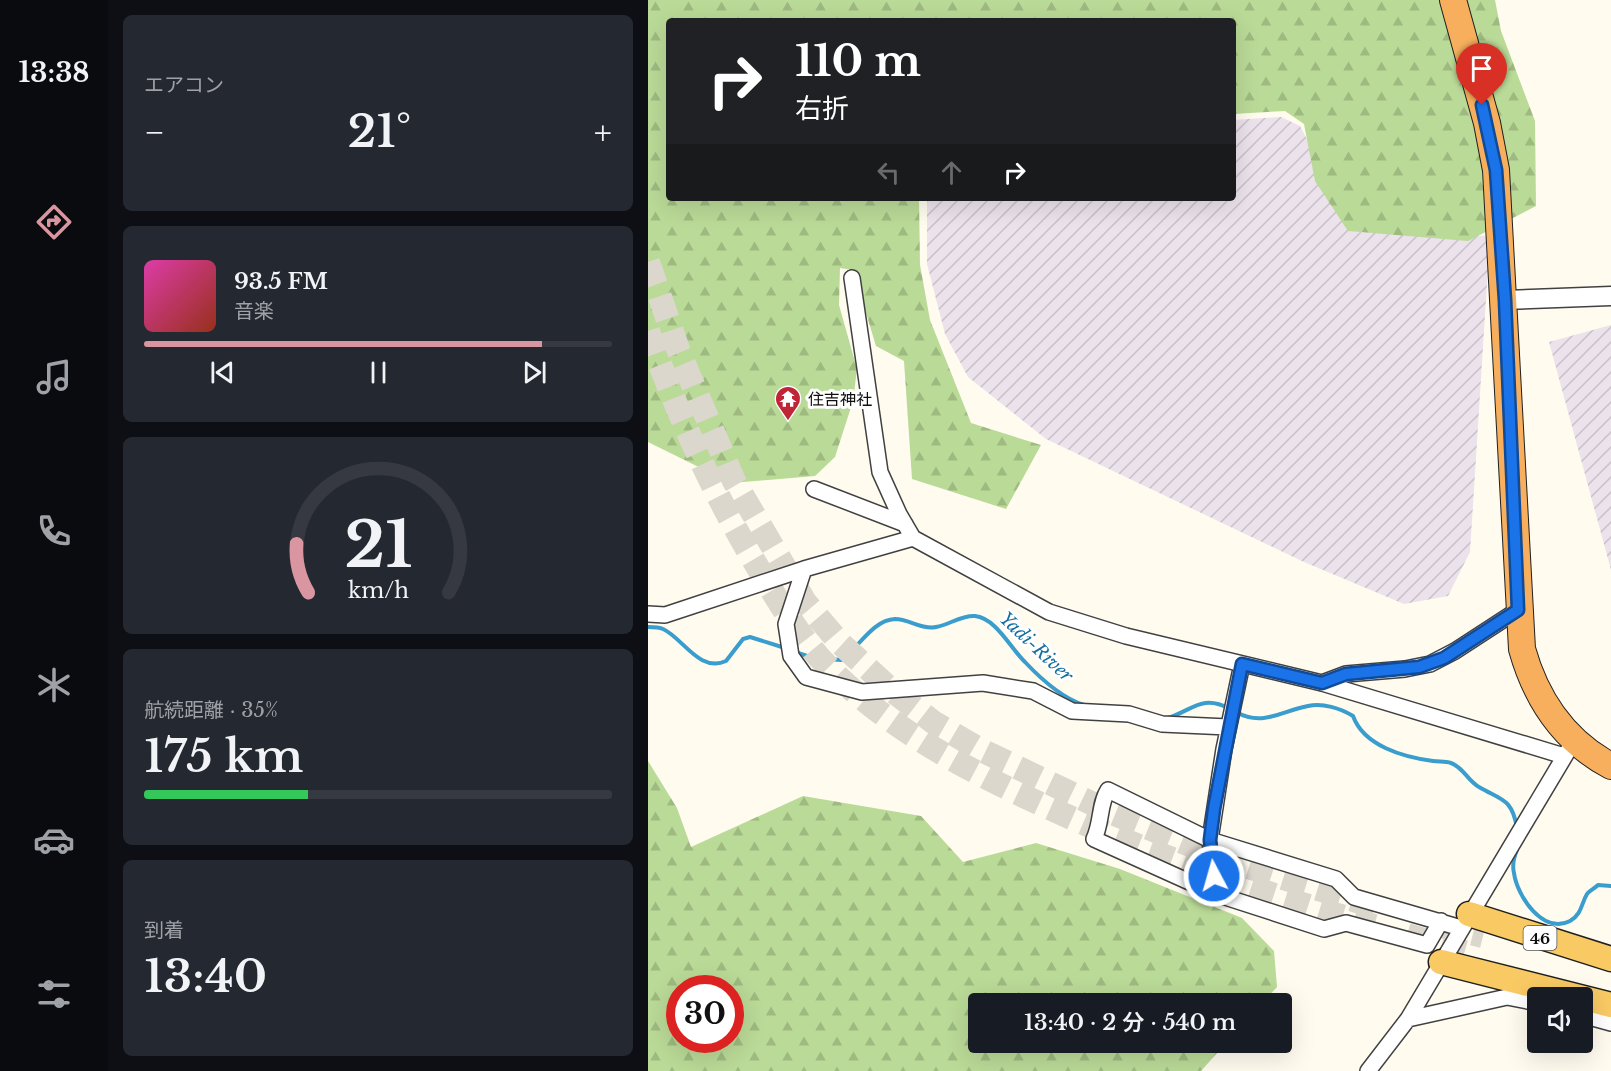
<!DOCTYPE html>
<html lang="ja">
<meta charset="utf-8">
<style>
body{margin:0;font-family:"Libre Baskerville","Noto Sans JP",serif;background:#242831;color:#f1f3f6;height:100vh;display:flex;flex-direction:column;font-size:22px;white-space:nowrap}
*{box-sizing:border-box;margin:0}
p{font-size:20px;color:#9ea1a6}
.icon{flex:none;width:33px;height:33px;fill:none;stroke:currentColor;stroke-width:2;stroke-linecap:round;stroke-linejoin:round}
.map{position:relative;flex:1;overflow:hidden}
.drawer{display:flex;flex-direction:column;gap:15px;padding:15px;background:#0d0f14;width:540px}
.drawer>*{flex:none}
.guide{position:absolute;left:18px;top:18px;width:570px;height:183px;border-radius:6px;box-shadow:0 6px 24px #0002;background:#202124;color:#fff;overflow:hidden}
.tools{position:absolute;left:879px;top:987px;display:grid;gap:12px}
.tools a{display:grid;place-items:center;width:66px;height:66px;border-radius:6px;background:#171b24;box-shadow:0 6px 24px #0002;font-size:30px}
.speed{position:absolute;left:18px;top:975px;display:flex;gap:12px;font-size:30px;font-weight:700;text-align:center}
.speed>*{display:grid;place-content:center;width:78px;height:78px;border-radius:50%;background:#171b24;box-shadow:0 6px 24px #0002;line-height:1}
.speed .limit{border:9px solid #d22;background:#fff;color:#111}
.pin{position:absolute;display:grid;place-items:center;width:51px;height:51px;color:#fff;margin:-62px -26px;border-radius:50% 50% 50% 0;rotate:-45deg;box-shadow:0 0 6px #0007}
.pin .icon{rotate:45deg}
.me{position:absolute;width:66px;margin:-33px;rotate:354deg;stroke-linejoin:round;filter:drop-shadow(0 0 4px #0008)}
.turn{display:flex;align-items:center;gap:21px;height:126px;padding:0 30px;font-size:27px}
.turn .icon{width:78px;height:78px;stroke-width:2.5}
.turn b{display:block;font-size:42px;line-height:51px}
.lanes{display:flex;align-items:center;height:57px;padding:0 30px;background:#0003;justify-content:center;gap:30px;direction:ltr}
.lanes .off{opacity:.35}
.big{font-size:45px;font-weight:600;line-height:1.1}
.drawer .widget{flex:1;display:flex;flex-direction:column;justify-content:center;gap:9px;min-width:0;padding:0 21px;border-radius:9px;background:#242831}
.drawer .dial{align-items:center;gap:0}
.dial svg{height:156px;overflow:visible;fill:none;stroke:#363941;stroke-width:7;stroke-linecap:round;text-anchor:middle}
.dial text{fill:#f1f3f6;stroke:none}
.song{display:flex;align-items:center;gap:18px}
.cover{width:72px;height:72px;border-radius:9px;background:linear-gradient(135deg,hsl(320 70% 55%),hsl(10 70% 35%))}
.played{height:6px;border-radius:3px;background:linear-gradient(90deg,#da96a0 85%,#363941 85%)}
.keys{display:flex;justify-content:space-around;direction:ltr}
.heat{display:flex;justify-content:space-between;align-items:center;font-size:33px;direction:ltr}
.charge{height:9px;border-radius:4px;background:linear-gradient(90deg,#34c759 35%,#363941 0)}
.trip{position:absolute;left:320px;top:993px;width:324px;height:60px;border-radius:6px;background:#171b24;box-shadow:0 6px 24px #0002;font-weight:600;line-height:60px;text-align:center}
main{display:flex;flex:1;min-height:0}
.tab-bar{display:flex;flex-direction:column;width:108px;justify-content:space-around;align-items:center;background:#090b0e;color:#9ea1a6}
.tab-bar .icon{width:42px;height:42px}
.tab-bar .current{color:#da96a0}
.tab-bar b{font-size:27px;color:#f1f3f6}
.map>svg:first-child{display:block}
</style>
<main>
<nav class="tab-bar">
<b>13:38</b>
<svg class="icon current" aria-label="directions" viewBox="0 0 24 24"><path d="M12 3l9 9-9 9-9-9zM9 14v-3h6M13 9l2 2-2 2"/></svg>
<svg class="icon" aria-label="music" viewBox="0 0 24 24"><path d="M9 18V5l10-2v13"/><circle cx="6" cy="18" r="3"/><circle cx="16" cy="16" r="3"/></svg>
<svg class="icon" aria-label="phone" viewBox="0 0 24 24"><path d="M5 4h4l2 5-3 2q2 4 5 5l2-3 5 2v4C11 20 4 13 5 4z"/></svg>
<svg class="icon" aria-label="climate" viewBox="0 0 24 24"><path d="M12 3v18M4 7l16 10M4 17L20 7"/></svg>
<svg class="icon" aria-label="car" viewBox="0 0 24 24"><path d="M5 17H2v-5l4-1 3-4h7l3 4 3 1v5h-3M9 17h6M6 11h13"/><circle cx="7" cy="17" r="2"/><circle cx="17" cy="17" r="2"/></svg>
<svg class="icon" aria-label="filters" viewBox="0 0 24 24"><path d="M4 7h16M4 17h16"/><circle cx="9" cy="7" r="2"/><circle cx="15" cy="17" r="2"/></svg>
</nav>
<section class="drawer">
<div class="widget"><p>エアコン</p>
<div class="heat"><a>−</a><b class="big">21°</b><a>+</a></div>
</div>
<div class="widget">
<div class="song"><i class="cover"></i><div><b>93.5 FM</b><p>音楽</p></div></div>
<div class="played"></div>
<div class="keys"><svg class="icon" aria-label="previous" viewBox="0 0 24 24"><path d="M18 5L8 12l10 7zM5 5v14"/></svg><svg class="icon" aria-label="pause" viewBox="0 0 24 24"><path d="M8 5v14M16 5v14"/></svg><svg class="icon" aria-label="next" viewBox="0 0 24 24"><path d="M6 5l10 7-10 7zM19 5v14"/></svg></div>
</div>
<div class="widget dial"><svg viewBox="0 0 100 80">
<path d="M14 69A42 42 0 1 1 86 69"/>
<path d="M14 69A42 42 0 0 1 8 44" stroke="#da96a0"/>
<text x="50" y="56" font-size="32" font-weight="700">21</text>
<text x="50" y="72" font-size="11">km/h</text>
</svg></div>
<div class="widget"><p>航続距離 · 35%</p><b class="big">175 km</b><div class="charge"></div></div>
<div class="widget"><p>到着</p><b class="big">13:40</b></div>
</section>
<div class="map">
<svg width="963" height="1071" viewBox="0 0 963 1071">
<defs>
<pattern id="industrial-furrows" width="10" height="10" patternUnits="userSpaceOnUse" patternTransform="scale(1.5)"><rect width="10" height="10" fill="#ebe2ec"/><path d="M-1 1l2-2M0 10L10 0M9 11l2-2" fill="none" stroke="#c8c1c9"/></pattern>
<pattern id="forest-firs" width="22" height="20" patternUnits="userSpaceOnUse" patternTransform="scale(1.5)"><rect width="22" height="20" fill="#bada97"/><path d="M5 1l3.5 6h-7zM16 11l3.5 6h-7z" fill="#9fba81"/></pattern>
</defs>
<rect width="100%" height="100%" fill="#fffbef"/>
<path fill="url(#industrial-furrows)" d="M633,117l19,9 56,106 134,4 -20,316 -22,44 -44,8 -100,-42 -258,-123 -78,-62 -23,-43 -18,-70v-66h306v-78z
M963,325v245l-62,-228z"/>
<path fill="url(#forest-firs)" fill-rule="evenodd" d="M0,0h847l6,31 34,90 1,85 -68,35 -120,-10 -33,-50 -11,-57 -19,-13 -52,3v-93h-564v177h250l1,67 10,55 41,103 70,22 -35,64 -94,-30 -8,-118 -28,-15 -23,-76 -13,-2 -1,37 18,64 -4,32 -18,56 -20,19 -84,7 -83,-41z
M0,761l29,47 14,39 112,-51 118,20 42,46 73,-19 84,26 122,49 32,33 3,36 -15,16 -284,1v38l248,1 -25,28h-553zM82,988v52h-50v-52z"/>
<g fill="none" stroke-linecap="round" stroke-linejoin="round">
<path stroke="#399dce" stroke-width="4" d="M0,627c4,0 11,0 15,2 20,9 36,44 63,32l17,-22 7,-2 35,11
M147,652l18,6 28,2c17,-11 31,-40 54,-41 14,0 27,11 41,8 13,-2 25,-12 39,-11 21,2 36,33 50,46 16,17 37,36 59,43
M588,712c27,15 45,-1 72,-6 15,-3 32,2 45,10 11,30 50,41 80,45 6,1 12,0 18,2 12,4 17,18 28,24 22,13 33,11 38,41
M520,718c25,-8 34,-24 62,-9
M869,850c-3,7 -5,15 -3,23 3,23 29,62 56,48 12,-7 11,-17 17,-27 2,-3 8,-6 11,-9l13,1"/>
<path stroke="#dbd7cd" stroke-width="24" stroke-dasharray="24 12" stroke-linecap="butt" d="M0,262l31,90 55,129 71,121 35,41 49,45 44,34 46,27 133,64 117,48 147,46
M0,331c28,80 63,157 106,230 20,33 39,66 64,95 57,64 138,108 214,144 111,52 224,91 342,126
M790,925l45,11
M759,935l67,20"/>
<defs>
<path id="minor" d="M204,278l28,194 19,42 14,24 136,74 77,24 196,47 242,73
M166,489l91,35
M156,569l-18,55 5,32 15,21 56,15 121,-9 50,8 39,20 57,3 33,10 66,3
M0,614l17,1 139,-46 109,-31
M594,664l-18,85 -14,91 6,54 108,35 22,-6 81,22 14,-24
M674,683l24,-9 59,-5 25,-5 25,-13 63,-41
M568,894l-122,-55c8,-17 5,-35 14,-49l102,50 126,39 18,18 107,31
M934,1015l29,8
M760,1019l99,-22 31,6
M720,1071l40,-52 161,-270"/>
<path id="tertiary" d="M857,300l106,-4"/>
<path id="primary" d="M821,914l142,45
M793,962l170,43"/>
<path id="trunk" d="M805,0l34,123 9,47 26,479c14,50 42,92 89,117"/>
</defs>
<use href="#minor" stroke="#414141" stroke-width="18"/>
<use href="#tertiary" stroke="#414141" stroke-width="21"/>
<use href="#primary" stroke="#1f1f1f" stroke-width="27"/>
<use href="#trunk" stroke="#1f1f1f" stroke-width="28"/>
<use href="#minor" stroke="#fff" stroke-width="15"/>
<use href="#tertiary" stroke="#fff" stroke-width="18"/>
<use href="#primary" stroke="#f9ca64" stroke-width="24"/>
<use href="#trunk" stroke="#f7af5d" stroke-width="26"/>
</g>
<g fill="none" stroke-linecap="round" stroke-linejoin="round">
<defs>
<path id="route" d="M566,876l-4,-36 4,-31 28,-145 80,19 24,-9 73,-7 25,-9 74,-48 -13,-310 -9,-130 -14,-65"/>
</defs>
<use href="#route" stroke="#114b97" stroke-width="15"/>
<use href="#route" stroke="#1a73e8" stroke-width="10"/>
</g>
<defs>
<symbol id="temple-pin" viewBox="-11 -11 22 30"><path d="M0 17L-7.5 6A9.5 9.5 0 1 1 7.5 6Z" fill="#bf2537" stroke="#fff"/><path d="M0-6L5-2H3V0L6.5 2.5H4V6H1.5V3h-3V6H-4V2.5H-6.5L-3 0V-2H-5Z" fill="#fff"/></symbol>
</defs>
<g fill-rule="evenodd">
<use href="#temple-pin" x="125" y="384" width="30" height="40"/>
</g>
<g text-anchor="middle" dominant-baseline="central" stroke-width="6" stroke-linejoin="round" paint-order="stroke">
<rect fill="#fff" stroke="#565656" stroke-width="1.5" x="875.5" y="926" width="33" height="24" rx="4.5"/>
<g font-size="15" font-weight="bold" fill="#0e0e0e">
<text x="892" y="938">46</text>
</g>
<g font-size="16" fill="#0e0e0e" stroke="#fff" text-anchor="start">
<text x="160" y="399">住吉神社</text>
</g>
<g font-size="18" font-style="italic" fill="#166ea1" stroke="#fff">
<text transform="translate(388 647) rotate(43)">Yadi-River</text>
</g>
</g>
</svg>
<div class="tools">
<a><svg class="icon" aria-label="sound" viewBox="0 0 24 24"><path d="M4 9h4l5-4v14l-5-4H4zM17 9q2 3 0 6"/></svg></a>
</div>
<div class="speed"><div class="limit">30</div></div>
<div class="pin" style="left:834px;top:105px;background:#d93025"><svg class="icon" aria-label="arrive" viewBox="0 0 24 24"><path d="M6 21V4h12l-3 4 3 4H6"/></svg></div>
<svg class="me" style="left:566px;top:876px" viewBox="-20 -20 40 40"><circle r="17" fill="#1a73e8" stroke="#fff" stroke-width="3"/><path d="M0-11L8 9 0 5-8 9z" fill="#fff"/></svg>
<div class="trip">13:40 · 2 分 · 540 m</div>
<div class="guide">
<div class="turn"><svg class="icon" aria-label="right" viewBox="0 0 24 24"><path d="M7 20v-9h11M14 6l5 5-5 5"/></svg><div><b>110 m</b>右折</div></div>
<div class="lanes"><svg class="icon off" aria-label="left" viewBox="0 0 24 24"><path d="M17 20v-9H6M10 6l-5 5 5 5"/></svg><svg class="icon off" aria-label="ahead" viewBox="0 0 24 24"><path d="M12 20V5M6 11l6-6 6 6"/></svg><svg class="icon" aria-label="right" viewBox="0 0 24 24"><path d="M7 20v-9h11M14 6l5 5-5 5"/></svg></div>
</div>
</div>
</main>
